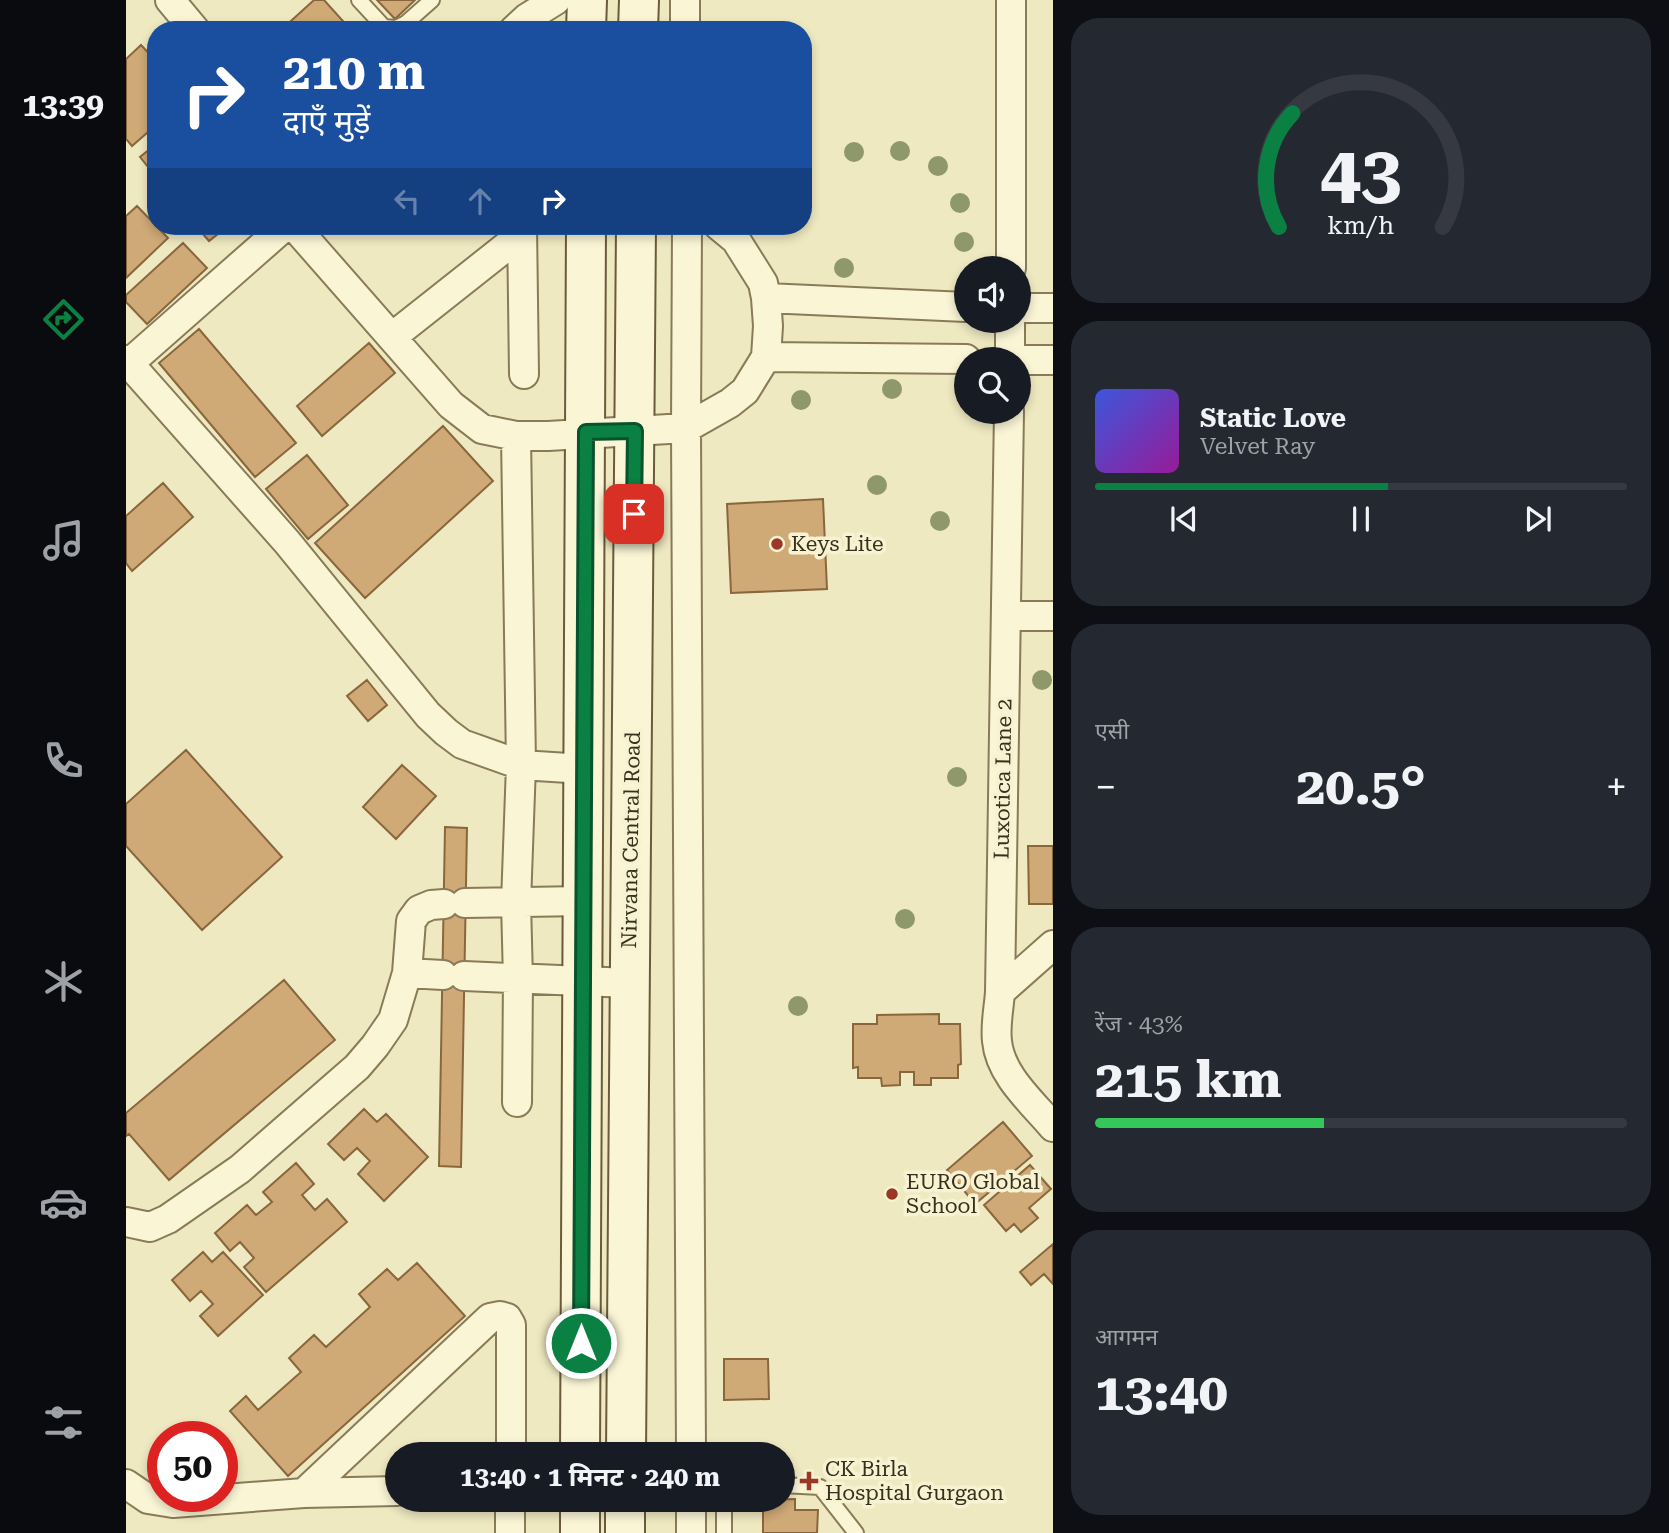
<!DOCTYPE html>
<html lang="hi">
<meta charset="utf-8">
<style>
body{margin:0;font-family:"Roboto Serif","Noto Sans Devanagari",serif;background:#242831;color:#f1f3f6;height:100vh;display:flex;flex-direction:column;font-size:26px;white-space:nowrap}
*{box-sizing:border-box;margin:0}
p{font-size:23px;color:#9ea1a6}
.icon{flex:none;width:38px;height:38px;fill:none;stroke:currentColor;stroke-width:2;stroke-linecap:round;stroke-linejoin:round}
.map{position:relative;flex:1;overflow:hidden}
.side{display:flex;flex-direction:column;gap:18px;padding:18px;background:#0d0f14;width:616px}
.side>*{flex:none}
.banner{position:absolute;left:21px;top:21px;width:665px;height:214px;border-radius:28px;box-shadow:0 4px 10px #0003;background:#1a4fa0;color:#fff;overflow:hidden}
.tools{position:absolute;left:828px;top:256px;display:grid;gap:14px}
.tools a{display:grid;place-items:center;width:77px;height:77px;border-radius:50%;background:#171b24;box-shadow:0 4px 10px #0003;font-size:35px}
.speed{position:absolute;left:21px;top:1421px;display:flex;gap:14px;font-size:35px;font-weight:700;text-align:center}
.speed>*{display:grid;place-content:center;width:91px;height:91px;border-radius:50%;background:#171b24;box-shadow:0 4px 10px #0003;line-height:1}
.speed .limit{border:10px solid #d22;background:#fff;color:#111}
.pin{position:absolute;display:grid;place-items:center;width:60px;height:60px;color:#fff;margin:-30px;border-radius:14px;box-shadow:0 4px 10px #0006}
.me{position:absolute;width:77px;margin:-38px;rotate:0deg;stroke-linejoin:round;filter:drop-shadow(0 0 5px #0008)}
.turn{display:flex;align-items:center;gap:24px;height:147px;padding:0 21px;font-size:32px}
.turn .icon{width:91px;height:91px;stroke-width:2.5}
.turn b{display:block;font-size:49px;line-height:60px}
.lanes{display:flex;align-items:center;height:66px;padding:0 21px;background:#0003;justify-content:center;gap:35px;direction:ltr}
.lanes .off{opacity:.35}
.big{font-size:52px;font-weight:700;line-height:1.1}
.side .card{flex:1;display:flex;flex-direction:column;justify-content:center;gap:10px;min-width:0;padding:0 24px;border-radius:28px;background:#242831}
.side .dial{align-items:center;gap:0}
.dial svg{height:182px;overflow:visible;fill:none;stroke:#363941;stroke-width:7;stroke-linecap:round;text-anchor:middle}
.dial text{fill:#f1f3f6;stroke:none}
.song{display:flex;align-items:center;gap:21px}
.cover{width:84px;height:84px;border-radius:10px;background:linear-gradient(135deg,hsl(230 70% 55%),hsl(300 70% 35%))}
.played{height:7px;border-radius:4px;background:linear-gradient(90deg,#0b8043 55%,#363941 55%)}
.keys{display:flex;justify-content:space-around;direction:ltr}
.heat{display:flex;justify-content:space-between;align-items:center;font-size:38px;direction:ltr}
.charge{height:10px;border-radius:5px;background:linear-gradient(90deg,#34c759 43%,#363941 0)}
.trip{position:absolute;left:259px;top:1442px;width:410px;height:70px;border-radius:35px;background:#171b24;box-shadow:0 4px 10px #0003;font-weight:700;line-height:70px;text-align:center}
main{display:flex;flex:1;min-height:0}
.tabs{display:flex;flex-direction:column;width:126px;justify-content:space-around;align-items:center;background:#090b0e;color:#9ea1a6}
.tabs .icon{width:49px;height:49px}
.tabs .selected{color:#0b8043}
.tabs b{font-size:32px;color:#f1f3f6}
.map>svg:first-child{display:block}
</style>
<main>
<nav class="tabs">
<b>13:39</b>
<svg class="icon selected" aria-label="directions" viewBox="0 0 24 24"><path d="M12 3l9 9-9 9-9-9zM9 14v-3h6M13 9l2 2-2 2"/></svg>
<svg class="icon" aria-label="music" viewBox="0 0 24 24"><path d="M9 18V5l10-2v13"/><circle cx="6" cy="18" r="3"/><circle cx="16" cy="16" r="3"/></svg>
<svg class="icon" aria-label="phone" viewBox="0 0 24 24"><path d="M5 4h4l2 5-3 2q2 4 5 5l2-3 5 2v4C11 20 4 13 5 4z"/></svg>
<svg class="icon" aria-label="climate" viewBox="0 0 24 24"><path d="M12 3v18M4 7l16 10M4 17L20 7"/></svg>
<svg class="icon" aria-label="car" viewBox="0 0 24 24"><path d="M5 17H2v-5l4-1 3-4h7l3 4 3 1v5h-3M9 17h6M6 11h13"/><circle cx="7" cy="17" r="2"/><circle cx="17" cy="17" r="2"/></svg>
<svg class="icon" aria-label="filters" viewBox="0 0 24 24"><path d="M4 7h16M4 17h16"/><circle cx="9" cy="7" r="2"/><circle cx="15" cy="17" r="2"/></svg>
</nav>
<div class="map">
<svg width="927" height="1533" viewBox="0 0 927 1533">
<rect width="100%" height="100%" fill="#efe9c1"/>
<path fill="#cfa976" stroke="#89673d" stroke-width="2" d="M188,0h10l27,30h-70z
M251,0h38l-20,19z
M15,45l15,16v64l-24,21 -6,-7v-80z
M30,144v33l-16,-20z
M11,206l31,32 -42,40v-62z
M70,226h32l-19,15z
M57,243l24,25 -60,56 -21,-22v-7z
M73,329l97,114 -41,34 -96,-114z
M243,343l26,30 -73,63 -25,-30z
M317,426l50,55 -128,117 -50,-55z
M181,455l41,50 -40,34 -42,-50z
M37,483l30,34 -61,54 -6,-8v-47z
M697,499l4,90 -96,4 -4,-89z
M241,680l20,25 -19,16 -21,-25z
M60,750l96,107 -80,73 -76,-84v-42z
M276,765l34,31 -40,43 -33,-32z
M319,827l22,1 -6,339 -22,-1z
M902,846h25v58h-24z
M158,980l51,60 -166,140 -40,-46 -3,2v-23z
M813,1014v10h21l1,40 -3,1v13h-27v7h-17v-13h-14v13l-18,1 -1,-8h-23v-11l-5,1v-44h24v-9z
M238,1109l13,13 9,-8 42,43 -44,44 -26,-27 12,-13 -13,-13 -13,12 -16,-16z
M877,1122l29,34 -57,48 -28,-34z
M170,1163l18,21 -12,11 13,15 12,-11 20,23 -81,70 -22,-25 10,-9 -14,-16 -10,9 -15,-18 32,-28 9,10 16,-13 -9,-10z
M904,1165l21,24 -22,19 9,10 -17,14 -7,-8 -8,7 -22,-26z
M927,1244v40l-9,-10 -13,11 -11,-13z
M77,1252l9,10 11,-10 40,43 -45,41 -18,-20 13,-12 -12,-13 -11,10 -18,-21z
M291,1263l48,53 -177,160 -58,-65 16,-15 12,14 43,-38 -12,-14 25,-23 12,12 44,-40 -11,-13 28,-25 11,11z
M598,1359h44l1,40 -45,1z
M669,1499v11h23l-1,23h-54v-33z"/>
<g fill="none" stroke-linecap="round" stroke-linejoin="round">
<defs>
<path id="lane" d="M233,0l25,27 12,1 10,-5 26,-23
M656,1485l38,2 36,46
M598,1500v33"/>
<path id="street" d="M44,0l25,30
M559,0v30
M388,30l13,-12 29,-18
M168,226l157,179 31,24 34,7h32l138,-8 44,-25 15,-12 21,-34 2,-31 -2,-28 -3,-15 -27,-43 -17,-14
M396,226l2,148
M561,226l-1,202 5,1026
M885,268v-268
M640,298l200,9
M892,308h35
M266,337l129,-102
M640,357l200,2
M884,359v-39
M0,360l161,182 141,173 18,17 16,12 59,21 63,4
M892,360h35
M0,366l159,-140
M883,411l-9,581c-1,16 -5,33 -3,49 3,34 35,61 56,86
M390,436l5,329 -5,138 2,76 -1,123
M880,616h47
M339,903l118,-2
M281,973l36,2
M338,976l165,7
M874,992l53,-47
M0,1222l24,5 18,-8 72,-50 117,-102 18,-21 18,-26 14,-47 4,-52 8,-11 12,-5 13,-1
M0,1484l22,15 25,4 131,-10 93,-2
M178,1493l186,-175 10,-2 7,2 4,7v129
M565,1500v33
M384,1533v-33"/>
<path id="secondary" d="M460,30l1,-30
M512,30l1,-30
M454,1454l6,-1228
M500,1454l10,-1228
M454,1533v-33
M499,1533v-33"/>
</defs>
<use href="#lane" stroke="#897a58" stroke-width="18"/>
<use href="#street" stroke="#897a58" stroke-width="32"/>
<use href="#secondary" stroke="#6b5b3b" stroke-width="42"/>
<use href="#lane" stroke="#faf5d5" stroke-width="14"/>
<use href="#street" stroke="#faf5d5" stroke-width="28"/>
<use href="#secondary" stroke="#faf5d5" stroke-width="38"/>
</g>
<g fill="#8f986a">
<circle cx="774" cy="151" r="10"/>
<circle cx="728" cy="152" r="10"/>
<circle cx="812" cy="166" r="10"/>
<circle cx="834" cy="203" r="10"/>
<circle cx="838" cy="242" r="10"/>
<circle cx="718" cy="268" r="10"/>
<circle cx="766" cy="389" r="10"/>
<circle cx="675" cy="400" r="10"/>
<circle cx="751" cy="485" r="10"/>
<circle cx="814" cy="521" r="10"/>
<circle cx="916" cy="680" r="10"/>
<circle cx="831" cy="777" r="10"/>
<circle cx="779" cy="919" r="10"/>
<circle cx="672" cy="1006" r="10"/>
</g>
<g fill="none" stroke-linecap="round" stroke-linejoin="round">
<defs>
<path id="route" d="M455,1343l5,-911 49,-1 -1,83"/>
</defs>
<use href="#route" stroke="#07532c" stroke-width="18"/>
<use href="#route" stroke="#0b8043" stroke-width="12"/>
</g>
<g fill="#9b3726" stroke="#f7f2d1" stroke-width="2.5">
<circle cx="651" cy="544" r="7"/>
<circle cx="766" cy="1194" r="7"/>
<path d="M679.5 1470.5h7v7h7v7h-7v7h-7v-7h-7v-7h7z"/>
</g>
<g text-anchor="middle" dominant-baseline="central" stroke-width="7" stroke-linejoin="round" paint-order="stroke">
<g font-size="21" fill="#392f1d" stroke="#f7f2d1" text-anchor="start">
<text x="665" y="544">Keys Lite</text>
<text x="780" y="1182">EURO Global<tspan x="780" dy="24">School</tspan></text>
<text x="699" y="1469">CK Birla<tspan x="699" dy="24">Hospital Gurgaon</tspan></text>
</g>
<g font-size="21" fill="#392f1d" stroke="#f7f2d1">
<text transform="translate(877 779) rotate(-89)">Luxotica Lane 2</text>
<text transform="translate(505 840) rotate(-89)">Nirvana Central Road</text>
</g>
</g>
</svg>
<div class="tools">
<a><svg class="icon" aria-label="sound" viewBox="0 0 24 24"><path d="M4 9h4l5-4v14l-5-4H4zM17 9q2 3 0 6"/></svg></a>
<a><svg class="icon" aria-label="search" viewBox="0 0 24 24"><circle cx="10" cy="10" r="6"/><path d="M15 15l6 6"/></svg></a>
</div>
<div class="speed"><div class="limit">50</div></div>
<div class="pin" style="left:508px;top:514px;background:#d93025"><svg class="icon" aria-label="arrive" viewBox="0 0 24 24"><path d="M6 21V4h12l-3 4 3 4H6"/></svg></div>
<svg class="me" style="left:455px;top:1343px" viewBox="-20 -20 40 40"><circle r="17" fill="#0b8043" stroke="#fff" stroke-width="3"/><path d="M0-11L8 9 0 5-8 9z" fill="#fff"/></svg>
<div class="trip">13:40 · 1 मिनट · 240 m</div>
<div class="banner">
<div class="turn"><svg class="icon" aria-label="right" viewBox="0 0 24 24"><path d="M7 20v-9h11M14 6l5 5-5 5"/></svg><div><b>210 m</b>दाएँ मुड़ें</div></div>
<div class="lanes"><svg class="icon off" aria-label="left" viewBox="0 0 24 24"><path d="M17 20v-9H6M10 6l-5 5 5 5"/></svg><svg class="icon off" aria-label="ahead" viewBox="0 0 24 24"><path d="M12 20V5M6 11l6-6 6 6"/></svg><svg class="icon" aria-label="right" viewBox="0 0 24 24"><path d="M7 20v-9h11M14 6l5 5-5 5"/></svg></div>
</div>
</div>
<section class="side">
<div class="card dial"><svg viewBox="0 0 100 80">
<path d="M14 69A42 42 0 1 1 86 69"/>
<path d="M14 69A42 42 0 0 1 20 19" stroke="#0b8043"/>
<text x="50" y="56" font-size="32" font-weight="700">43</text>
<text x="50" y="72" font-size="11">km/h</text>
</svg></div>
<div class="card">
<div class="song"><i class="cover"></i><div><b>Static Love</b><p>Velvet Ray</p></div></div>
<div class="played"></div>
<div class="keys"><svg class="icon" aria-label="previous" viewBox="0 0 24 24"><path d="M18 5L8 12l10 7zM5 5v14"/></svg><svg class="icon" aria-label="pause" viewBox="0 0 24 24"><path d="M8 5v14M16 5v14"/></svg><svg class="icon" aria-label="next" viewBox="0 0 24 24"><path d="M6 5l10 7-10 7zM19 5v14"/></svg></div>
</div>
<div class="card"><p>एसी</p>
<div class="heat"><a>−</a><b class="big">20.5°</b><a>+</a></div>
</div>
<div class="card"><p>रेंज · 43%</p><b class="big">215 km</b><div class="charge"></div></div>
<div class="card"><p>आगमन</p><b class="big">13:40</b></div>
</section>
</main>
